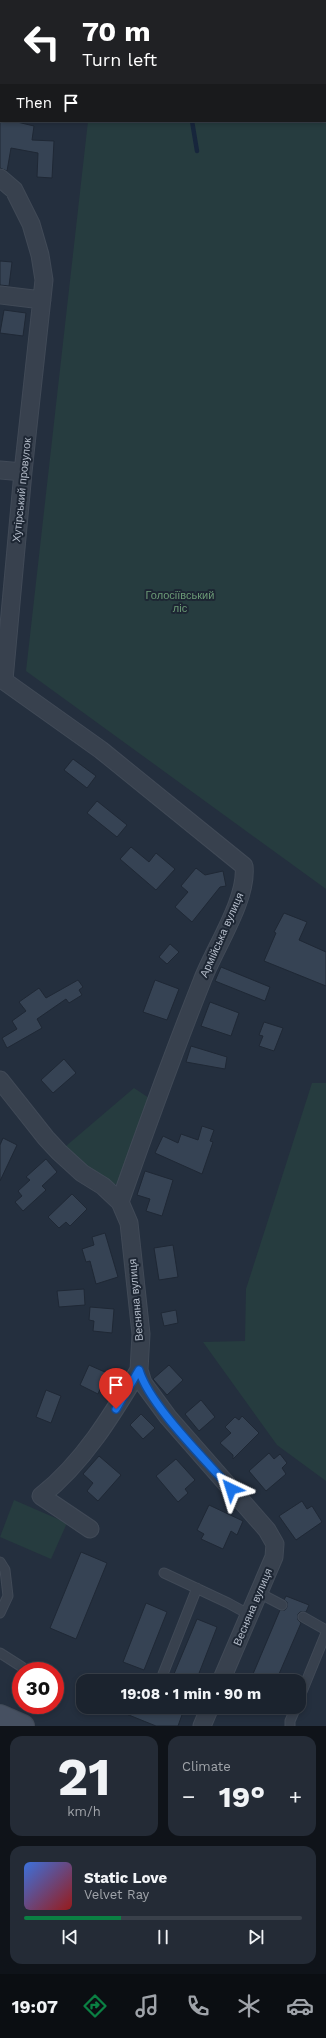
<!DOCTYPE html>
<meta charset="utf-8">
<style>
body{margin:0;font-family:"Work Sans",sans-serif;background:#242b36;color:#f1f3f6;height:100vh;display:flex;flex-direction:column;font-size:15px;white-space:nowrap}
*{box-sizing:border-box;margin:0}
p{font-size:13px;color:#a0a4aa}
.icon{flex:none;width:22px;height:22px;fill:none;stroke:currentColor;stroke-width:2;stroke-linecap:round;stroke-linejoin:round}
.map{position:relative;height:1726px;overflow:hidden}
.details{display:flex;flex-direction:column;gap:10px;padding:10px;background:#0f1319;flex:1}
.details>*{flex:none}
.hud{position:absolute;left:0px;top:0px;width:326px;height:122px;box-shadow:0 2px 6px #0003,0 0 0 1px #39404a;background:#202124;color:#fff;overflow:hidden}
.speed{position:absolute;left:12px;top:1662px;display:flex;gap:8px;font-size:20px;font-weight:700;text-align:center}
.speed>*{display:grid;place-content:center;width:52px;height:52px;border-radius:50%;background:#1b232e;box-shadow:0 2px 6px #0003,0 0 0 1px #39404a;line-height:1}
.speed .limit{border:6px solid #d22;background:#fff;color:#111}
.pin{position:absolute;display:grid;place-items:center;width:34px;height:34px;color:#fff;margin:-41px -17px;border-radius:50% 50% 50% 0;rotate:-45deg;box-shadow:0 0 4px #0007}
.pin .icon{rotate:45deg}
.me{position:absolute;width:44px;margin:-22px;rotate:319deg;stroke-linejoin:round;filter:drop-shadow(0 0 3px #0008)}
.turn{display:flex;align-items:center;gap:14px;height:84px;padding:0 16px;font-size:18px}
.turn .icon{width:52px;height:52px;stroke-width:2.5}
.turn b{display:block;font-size:28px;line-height:34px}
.then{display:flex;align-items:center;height:38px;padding:0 16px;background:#0003;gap:8px;font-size:15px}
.big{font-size:30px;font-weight:700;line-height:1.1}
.details .widget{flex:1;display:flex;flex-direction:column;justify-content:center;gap:6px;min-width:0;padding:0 14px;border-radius:12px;background:#242b36}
.details .dial{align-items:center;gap:0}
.dial b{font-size:52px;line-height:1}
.song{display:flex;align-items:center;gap:12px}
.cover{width:48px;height:48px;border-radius:6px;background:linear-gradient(135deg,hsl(220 70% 55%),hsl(0 70% 35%))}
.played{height:4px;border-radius:2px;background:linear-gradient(90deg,#0b8043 35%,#39404a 35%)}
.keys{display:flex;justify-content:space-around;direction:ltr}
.heat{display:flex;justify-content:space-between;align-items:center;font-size:22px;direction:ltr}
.details .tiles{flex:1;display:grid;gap:10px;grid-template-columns:1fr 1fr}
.widget:last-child{grid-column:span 2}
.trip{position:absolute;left:76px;top:1674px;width:230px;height:40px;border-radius:12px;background:#1b232e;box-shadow:0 2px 6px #0003,0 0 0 1px #39404a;font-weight:700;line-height:40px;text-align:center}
.tab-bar{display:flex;height:64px;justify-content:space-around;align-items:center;background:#0b0e12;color:#a0a4aa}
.tab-bar .icon{width:28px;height:28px}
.tab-bar .on{color:#0b8043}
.tab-bar b{font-size:18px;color:#f1f3f6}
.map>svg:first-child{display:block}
</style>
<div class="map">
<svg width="326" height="1726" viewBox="0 0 326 1726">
<rect width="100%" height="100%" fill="#242f3e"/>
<path fill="#263c3f" d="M0,0h326v889l-300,-218 62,-550h237v-120h-324v69z
M312,1083h14v398l-49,-36 -74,-103 42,-1 1,-52z
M134,1088l21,14 -28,80 -24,4 -44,-34z
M14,1500l53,23 -16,36 -51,-22z"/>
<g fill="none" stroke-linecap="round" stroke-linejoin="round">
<path stroke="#17263c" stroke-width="4.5" d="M137,0l1,1
M286,0l5,1
M242,1l6,-1
M325,8h1
M192,121l5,30"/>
</g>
<path fill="#364354" stroke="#1f2835" d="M0,121h13l21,5 -2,14 22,1 -2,37 -15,-1 1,-24 -27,-5 -4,23 -7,-3z
M0,261l12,1 -3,24 -9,-1z
M4,310l22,3 -3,23 -23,-3z
M73,759l23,17 -9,12 -23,-18z
M97,801l30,24 -10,12 -30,-24z
M131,847l18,15 7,-9 19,16 -19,21 -36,-31z
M196,868l9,7 18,-4 3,15 -6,1 -28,35 -17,-15 13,-15 -7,-6z
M284,913l23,9 -8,18 27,12v34l-62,-25 12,-28 -2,-1z
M170,944l9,8 -12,12 -8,-7z
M221,967l49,20 -5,14 -50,-20z
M78,980l5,7 -4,3 3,5 -13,8 -3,-4 -29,20 5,9 -35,20 -5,-10 15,-9 -5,-8 14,-10 -7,-9 20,-14 7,10z
M155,980l24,9 -12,31 -24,-8z
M210,1002l29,11 -8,23 -30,-10z
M264,1022l19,6 -9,23 -15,-5 4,-10 -4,-1z
M191,1046l36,11 -2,12 -39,-7z
M64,1059l12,14 -23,20 -12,-13z
M202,1126l12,4 -4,11 3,1 -11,32 -47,-21 8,-17 15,7 3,-9 17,6z
M3,1138l14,7 -17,36v-36z
M46,1159l11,13 -15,14 4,4 -23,21 -8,-9 7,-6 -4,-5 12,-11 -4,-3z
M145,1171l28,9 -11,36 -16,-5 4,-12 -13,-4z
M72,1194l15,15 -17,17 -4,-4 -7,6 -11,-11z
M105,1233l13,44 -22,7 -6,-23 -4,1 -4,-13 12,-4 -2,-8z
M173,1245l5,32 -19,3 -5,-32z
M84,1289l1,16 -26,2 -2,-16z
M90,1307l24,2 -2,24 -19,-2 1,-10 -5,-1z
M176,1310l2,13 -14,3 -3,-13z
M89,1365l18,8 -9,21 -18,-9z
M169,1365l14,15 -16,15 -14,-16z
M46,1390l15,6 -10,27 -15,-6z
M201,1400l14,17 -16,14 -14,-17z
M141,1414l14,14 -12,11 -13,-14z
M242,1416l17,17 -26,26v-4l-13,-12 11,-10 -6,-6 10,-10 4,3z
M269,1453l5,6 6,-5 7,9 -5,5 4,6 -20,17 -17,-20z
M99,1456l22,19 -23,26 -11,-10 6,-8 -10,-9z
M176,1459l19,21 -10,9 3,4 -10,9 -22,-26z
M302,1501l5,8 5,-3 10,16 -26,18 -17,-24z
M209,1505l34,16 -6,14 -6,-4 -8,18 -22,-10 3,-5 -7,-4z
M81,1552l26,11 -31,76 -26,-11z
M286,1596l23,9 -3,7h-6l-2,2v6l3,3 -25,58h-6l-17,-7 27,-64h5l2,-3v-5l-3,-2z
M146,1603l21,9 -23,58 -21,-8z
M197,1619l20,8 -21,54h-25z
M109,1707h63l11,5 -5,14h-22z"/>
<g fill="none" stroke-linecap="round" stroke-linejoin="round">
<defs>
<path id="lane" d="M0,1562l5,8 3,26 -8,17
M164,1573l64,30 22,12
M259,1593l23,12
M303,1617l23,13
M0,1653l22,14
M163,1674l34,-86
M299,1699l27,-66
M290,1726v-5l6,-14"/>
<path id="street" d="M0,178l14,12 17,34 9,31 4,25 -21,192 -19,208
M0,295l42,5
M0,470l23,2
M0,678l101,72 143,116c4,33 -30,83 -42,115 -29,73 -56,147 -82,221
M0,1080l46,58 13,14 23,21 21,13 17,16 9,21 12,111 -2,36 4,13 25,34 99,113 8,14 -1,13 -53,124
M90,1529l-49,-33c42,-33 71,-81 98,-126
M202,1726l8,-19"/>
<path id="secondary" d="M0,1716l23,10"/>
</defs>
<use href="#lane" stroke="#414a57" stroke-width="11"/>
<use href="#street" stroke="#414a57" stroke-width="19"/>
<use href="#secondary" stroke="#414a57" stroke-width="24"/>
<use href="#lane" stroke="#38414e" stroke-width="9"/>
<use href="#street" stroke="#38414e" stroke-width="17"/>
<use href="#secondary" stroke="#465061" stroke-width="22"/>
</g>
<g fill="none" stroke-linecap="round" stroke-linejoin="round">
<defs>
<path id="route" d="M116,1409l23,-39c11,36 66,89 92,119"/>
</defs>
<use href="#route" stroke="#114b97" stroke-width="10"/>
<use href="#route" stroke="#1a73e8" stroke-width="7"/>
</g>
<g text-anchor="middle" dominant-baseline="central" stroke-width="4" stroke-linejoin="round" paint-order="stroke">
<g font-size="11" fill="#b4bcc9" stroke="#1d2633">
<text transform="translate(22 490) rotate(-84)">Хутірський провулок</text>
<text transform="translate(222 935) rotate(-66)">Армійська вулиця</text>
<text transform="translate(136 1300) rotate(-95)">Весняна вулиця</text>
<text transform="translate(253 1607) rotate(-67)">Весняна вулиця</text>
</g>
<g font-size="11" fill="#6b9a76" stroke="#1d2633">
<text x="180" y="595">Голосіївський<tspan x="180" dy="13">ліс</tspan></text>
</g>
</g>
</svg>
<div class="speed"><div class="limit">30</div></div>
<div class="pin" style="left:116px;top:1409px;background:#d93025"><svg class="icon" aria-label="arrive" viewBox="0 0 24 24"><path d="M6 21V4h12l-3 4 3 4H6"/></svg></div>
<svg class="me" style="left:231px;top:1489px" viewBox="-20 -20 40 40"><path d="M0-17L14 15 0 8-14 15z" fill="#1a73e8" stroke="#fff" stroke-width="4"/></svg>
<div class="trip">19:08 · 1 min · 90 m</div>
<div class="hud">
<div class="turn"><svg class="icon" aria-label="left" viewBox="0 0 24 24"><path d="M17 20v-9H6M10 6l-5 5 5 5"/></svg><div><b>70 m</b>Turn left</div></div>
<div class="then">Then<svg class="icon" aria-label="arrive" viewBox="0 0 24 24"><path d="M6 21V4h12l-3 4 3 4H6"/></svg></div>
</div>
</div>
<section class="details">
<div class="tiles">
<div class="widget dial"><b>21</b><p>km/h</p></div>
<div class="widget"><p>Climate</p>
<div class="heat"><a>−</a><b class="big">19°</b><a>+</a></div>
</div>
<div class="widget">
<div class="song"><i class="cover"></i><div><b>Static Love</b><p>Velvet Ray</p></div></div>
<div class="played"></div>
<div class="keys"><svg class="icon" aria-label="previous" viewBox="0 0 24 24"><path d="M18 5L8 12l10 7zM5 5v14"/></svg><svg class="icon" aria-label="pause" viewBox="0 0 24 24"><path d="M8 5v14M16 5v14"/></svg><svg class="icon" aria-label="next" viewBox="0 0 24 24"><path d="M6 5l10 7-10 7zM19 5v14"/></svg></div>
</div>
</div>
</section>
<nav class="tab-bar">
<b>19:07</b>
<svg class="icon on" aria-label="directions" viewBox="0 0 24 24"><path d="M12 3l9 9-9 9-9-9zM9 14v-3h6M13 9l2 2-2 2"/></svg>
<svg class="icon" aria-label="music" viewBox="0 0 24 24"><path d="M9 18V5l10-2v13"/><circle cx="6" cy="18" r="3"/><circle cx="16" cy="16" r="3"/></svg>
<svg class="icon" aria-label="phone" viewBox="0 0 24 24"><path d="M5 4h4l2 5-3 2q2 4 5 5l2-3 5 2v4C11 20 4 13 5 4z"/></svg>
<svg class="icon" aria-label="climate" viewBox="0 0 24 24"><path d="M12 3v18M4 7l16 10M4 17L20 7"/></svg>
<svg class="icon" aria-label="car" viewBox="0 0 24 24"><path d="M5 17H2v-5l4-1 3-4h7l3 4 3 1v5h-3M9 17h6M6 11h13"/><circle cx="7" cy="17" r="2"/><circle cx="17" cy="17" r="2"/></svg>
</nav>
